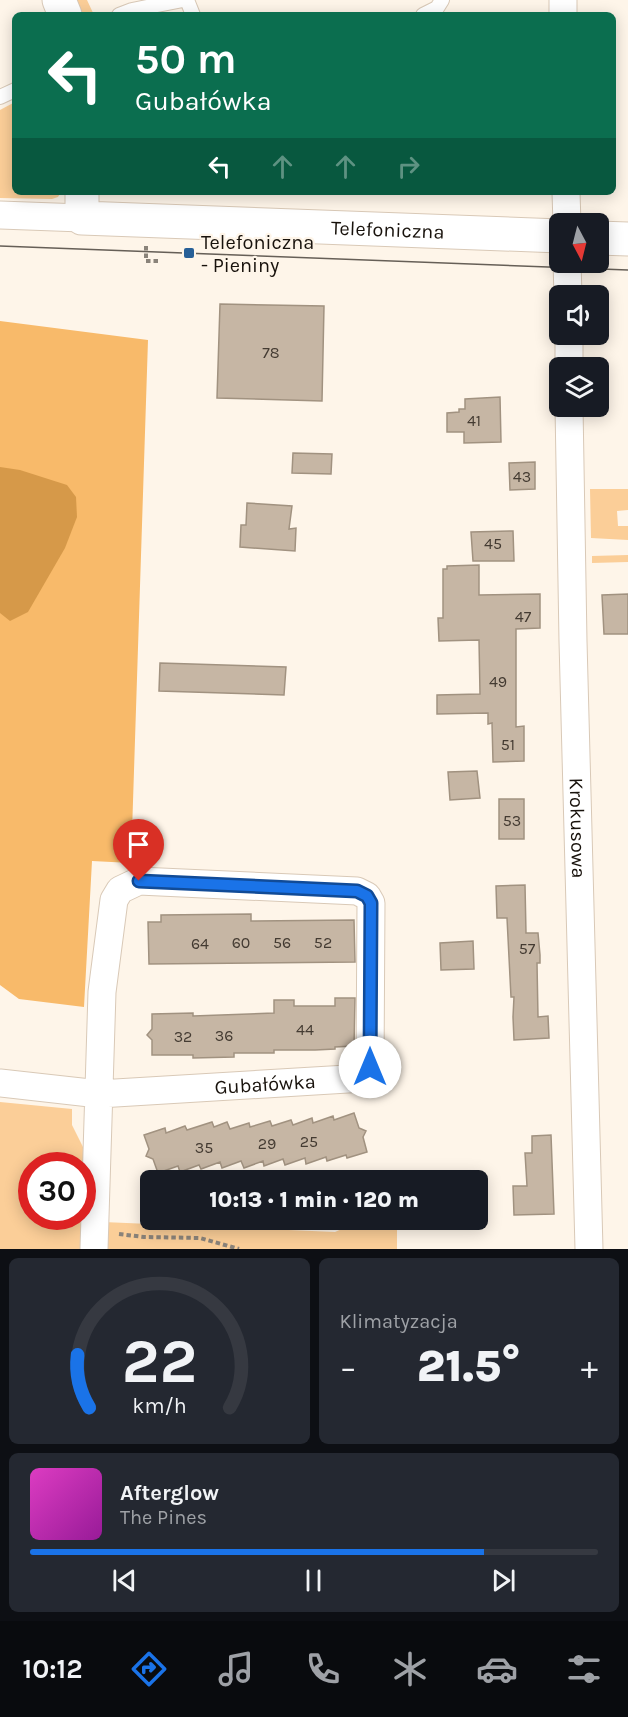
<!DOCTYPE html>
<html lang="pl">
<meta charset="utf-8">
<style>
body{margin:0;font-family:Karla,sans-serif;background:#242831;color:#f1f3f6;height:100vh;display:flex;flex-direction:column;font-size:22px;white-space:nowrap}
*{box-sizing:border-box;margin:0}
p{font-size:20px;color:#9ea1a6}
.icon{flex:none;width:33px;height:33px;fill:none;stroke:currentColor;stroke-width:2;stroke-linecap:round;stroke-linejoin:round}
.map{position:relative;height:1249px;overflow:hidden}
.side{display:flex;flex-direction:column;gap:9px;padding:9px;background:#0d0f14;flex:1}
.side>*{flex:none}
.hud{position:absolute;left:12px;top:12px;width:604px;height:183px;border-radius:9px;box-shadow:0 3px 15px #0003;background:#0b6e4f;color:#fff;overflow:hidden}
.needle{width:39px;rotate:173deg}
.buttons{position:absolute;left:549px;top:213px;display:grid;gap:12px}
.buttons a{display:grid;place-items:center;width:60px;height:60px;border-radius:9px;background:#171b24;box-shadow:0 3px 15px #0003;font-size:30px}
.speed{position:absolute;left:18px;top:1152px;display:flex;gap:12px;font-size:30px;font-weight:700;text-align:center}
.speed>*{display:grid;place-content:center;width:78px;height:78px;border-radius:50%;background:#171b24;box-shadow:0 3px 15px #0003;line-height:1}
.speed .limit{border:9px solid #d22;background:#fff;color:#111}
.pin{position:absolute;display:grid;place-items:center;width:51px;height:51px;color:#fff;margin:-62px -26px;border-radius:50% 50% 50% 0;rotate:-45deg;box-shadow:0 0 6px #0007}
.pin .icon{rotate:45deg}
.me{position:absolute;width:66px;margin:-33px;rotate:0deg;stroke-linejoin:round;filter:drop-shadow(0 0 4px #0008)}
.turn{display:flex;align-items:center;gap:21px;height:126px;padding:0 24px;font-size:27px}
.turn .icon{width:78px;height:78px;stroke-width:2.5}
.turn b{display:block;font-size:42px;line-height:51px}
.lanes{display:flex;align-items:center;height:57px;padding:0 24px;background:#0003;justify-content:center;gap:30px;direction:ltr}
.lanes .off{opacity:.35}
.big{font-size:45px;font-weight:800;line-height:1.1}
.side .card{flex:1;display:flex;flex-direction:column;justify-content:center;gap:9px;min-width:0;padding:0 21px;border-radius:9px;background:#242831}
.side .dial{align-items:center;gap:0}
.dial svg{height:156px;overflow:visible;fill:none;stroke:#363941;stroke-width:7;stroke-linecap:round;text-anchor:middle}
.dial text{fill:#f1f3f6;stroke:none}
.song{display:flex;align-items:center;gap:18px}
.cover{width:72px;height:72px;border-radius:9px;background:linear-gradient(135deg,hsl(310 70% 55%),hsl(300 70% 35%))}
.played{height:6px;border-radius:3px;background:linear-gradient(90deg,#1a73e8 80%,#363941 80%)}
.keys{display:flex;justify-content:space-around;direction:ltr}
.heat{display:flex;justify-content:space-between;align-items:center;font-size:33px;direction:ltr}
.side .tiles{flex:1;display:grid;gap:9px;grid-template-columns:1fr 1fr}
.card:last-child{grid-column:span 2}
.trip{position:absolute;left:140px;top:1170px;width:348px;height:60px;border-radius:9px;background:#171b24;box-shadow:0 3px 15px #0003;font-weight:800;line-height:60px;text-align:center}
.tabs{display:flex;height:96px;justify-content:space-around;align-items:center;background:#090b0e;color:#9ea1a6}
.tabs .icon{width:42px;height:42px}
.tabs .active{color:#1a73e8}
.tabs b{font-size:27px;color:#f1f3f6}
.map>svg:first-child{display:block}
</style>
<div class="map">
<svg width="628" height="1249" viewBox="0 0 628 1249">
<rect width="100%" height="100%" fill="#fef5e9"/>
<path fill="#fbce98" fill-rule="evenodd" d="M69,0h18l7,15h-15z
M15,102v90h46l-3,5 -6,2 -52,-1v-88z
M590,489h38v21l-11,1 1,15h10v14l-37,-2z
M628,555v7l-36,1v-7z
M0,1102l72,7v16l13,26 -3,98h-82zM32,1166h50v50h-50z
M362,1220h35v29h-294v-27l232,10z"/>
<path fill="#f8ba6a" d="M0,321l148,19 -17,523 -39,-2 -8,146 -65,-8 -19,-14z"/>
<path fill="#d69949" d="M0,467l20,3 47,15 9,12 1,20 -12,31 -37,64 -18,9 -10,-8z"/>
<path fill="#c6b6a4" stroke="#a19280" stroke-width="1.5" d="M220,304l104,2 -2,95 -105,-3z
M500,397l1,45 -37,1v-11h-17v-19l12,-1v-3h6v-10z
M293,453l39,1 -1,20 -39,-1z
M535,462v27l-25,1 -1,-27z
M247,503l45,3 -3,23 7,-1 -1,23 -55,-4 1,-22h5z
M513,531l1,30h-41l-2,-29z
M479,565v30l61,-1v34l-24,1v98l8,-1v35l-31,1 -1,-39 -4,1v-11l-51,1v-19l43,-1 -1,-54 -40,1 -1,-23h5v-49h4v-3z
M628,594v40h-24l-2,-39z
M160,663l126,4 -2,28 -125,-4z
M477,771l3,27 -30,2 -2,-28z
M499,799h25v40h-25z
M525,885l1,48h12l2,22v8h-3l1,54 10,-1 1,22 -35,2 -1,-23 1,-20h-3l-4,-79h-10l-1,-32z
M251,914v7l103,-1 1,42 -206,2 -1,-42h13v-7z
M473,941l1,28 -33,1 -1,-27z
M335,998h20l-1,48 -19,1v2l-20,1h-41v3h-40v4l-41,1v-3h-41v-15l-5,-5 5,-6v-15l41,-1v3l81,-3v-13h20v6h41z
M354,1113l5,15 7,3 -3,6 4,15 -20,6 -1,-3 -19,6 -1,-4 -20,7 -1,-6 -20,7 -2,-6 -19,7 -1,-5 -19,7 -3,-7 -19,7 -2,-6 -19,7 -2,-4 -19,7 -2,-6 -20,7 -5,-14 -7,-3 3,-7 -5,-14 21,-7 1,5 19,-7 2,4 25,-8 2,5 13,-5 3,7 19,-6 1,4 20,-6 2,5 19,-6 2,5 19,-7 1,5 20,-7 1,4z
M551,1135l3,79 -40,1 -1,-29h14l-2,-33h7v-17z"/>
<g fill="none" stroke-linecap="round" stroke-linejoin="round">
<defs>
<path id="lane" d="M187,0l6,15
M119,15l13,-5 51,-10
M423,15l14,-7 5,-8
M0,97l15,-7"/>
<g id="street">
<path d="M563,0v15"/>
<path d="M566,192l1,32"/>
<path d="M0,215l82,3"/>
<path d="M567,262l1,34"/>
<path d="M569,334v34"/>
<path id="s1" d="M569,406l4,235 16,608"/>
<path id="s2" d="M0,1083l99,11 265,-16 5,-4 1,-7 1,-164 -4,-7 -10,-5 -218,-10 -19,9 -6,10 -12,92 -8,257"/>
</g>
<g id="secondary">
<path d="M59,0l6,15"/>
<path id="s3" d="M82,192v26l478,18"/>
<path d="M598,238l30,1"/>
</g>
</defs>
<use href="#lane" stroke="#d9c9b7" stroke-width="16"/>
<use href="#street" stroke="#d9c9b7" stroke-width="29"/>
<use href="#secondary" stroke="#d9c9b7" stroke-width="35"/>
<path stroke="#8a837a" stroke-width="4" stroke-dasharray="4.5 3" stroke-linecap="butt" d="M146,246v15h15
M119,1234l25,3 56,1 39,11"/>
<use href="#lane" stroke="#fff" stroke-width="14"/>
<use href="#street" stroke="#fff" stroke-width="27"/>
<use href="#secondary" stroke="#fff" stroke-width="33"/>
<path stroke="#665f57" stroke-width="1.5" d="M0,246l628,24"/>
</g>
<g fill="none" stroke-linecap="round" stroke-linejoin="round">
<defs>
<path id="route" d="M139,881l218,10 10,5 4,7 -1,164"/>
</defs>
<use href="#route" stroke="#114b97" stroke-width="15"/>
<use href="#route" stroke="#1a73e8" stroke-width="10"/>
</g>
<rect fill="#275f97" stroke="#fef5e9" stroke-width="2" x="183" y="247" width="12" height="12" rx="3"/>
<g text-anchor="middle" dominant-baseline="central" stroke-width="4.5" stroke-linejoin="round" paint-order="stroke">
<g font-size="16" fill="#443b32">
<text x="271" y="352">78</text>
<text x="474" y="420">41</text>
<text x="522" y="476">43</text>
<text x="493" y="543">45</text>
<text x="523" y="616">47</text>
<text x="498" y="681">49</text>
<text x="508" y="744">51</text>
<text x="512" y="820">53</text>
<text x="241" y="942">60</text>
<text x="282" y="942">56</text>
<text x="323" y="942">52</text>
<text x="200" y="943">64</text>
<text x="527" y="948">57</text>
<text x="305" y="1029">44</text>
<text x="224" y="1035">36</text>
<text x="183" y="1036">32</text>
<text x="309" y="1141">25</text>
<text x="267" y="1143">29</text>
<text x="204" y="1147">35</text>
</g>
<g font-size="20" fill="#18120c" stroke="#fef5e9">
<text stroke="none"><textPath href="#s3" startOffset="332">Telefoniczna</textPath></text>
<text stroke="none"><textPath href="#s1" startOffset="422">Krokusowa</textPath></text>
<text stroke="none"><textPath href="#s2" startOffset="266">Gubałówka</textPath></text>
</g>
<g font-size="20" fill="#18120c" stroke="#fef5e9" text-anchor="start">
<text x="201" y="242">Telefoniczna<tspan x="201" dy="23">- Pieniny</tspan></text>
</g>
</g>
</svg>
<div class="buttons">
<a><svg class="needle" viewBox="-14 -14 28 28"><path d="M0-13l5 13h-10z" fill="#e53935"/><path d="M0 13l5-13h-10z" fill="#9ea1a6"/></svg></a>
<a><svg class="icon" aria-label="sound" viewBox="0 0 24 24"><path d="M4 9h4l5-4v14l-5-4H4zM17 9q2 3 0 6"/></svg></a>
<a><svg class="icon" aria-label="layers" viewBox="0 0 24 24"><path d="M12 4l9 5-9 5-9-5zM3 14l9 5 9-5"/></svg></a>
</div>
<div class="speed"><div class="limit">30</div></div>
<div class="pin" style="left:139px;top:881px;background:#d93025"><svg class="icon" aria-label="arrive" viewBox="0 0 24 24"><path d="M6 21V4h12l-3 4 3 4H6"/></svg></div>
<svg class="me" style="left:370px;top:1067px" viewBox="-20 -20 40 40"><circle r="19" fill="#fff"/><path d="M0-13L10 11 0 6-10 11z" fill="#1a73e8"/></svg>
<div class="trip">10:13 · 1 min · 120 m</div>
<div class="hud">
<div class="turn"><svg class="icon" aria-label="left" viewBox="0 0 24 24"><path d="M17 20v-9H6M10 6l-5 5 5 5"/></svg><div><b>50 m</b>Gubałówka</div></div>
<div class="lanes"><svg class="icon" aria-label="left" viewBox="0 0 24 24"><path d="M17 20v-9H6M10 6l-5 5 5 5"/></svg><svg class="icon off" aria-label="ahead" viewBox="0 0 24 24"><path d="M12 20V5M6 11l6-6 6 6"/></svg><svg class="icon off" aria-label="ahead" viewBox="0 0 24 24"><path d="M12 20V5M6 11l6-6 6 6"/></svg><svg class="icon off" aria-label="right" viewBox="0 0 24 24"><path d="M7 20v-9h11M14 6l5 5-5 5"/></svg></div>
</div>
</div>
<section class="side">
<div class="tiles">
<div class="card dial"><svg viewBox="0 0 100 80">
<path d="M14 69A42 42 0 1 1 86 69"/>
<path d="M14 69A42 42 0 0 1 8 42" stroke="#1a73e8"/>
<text x="50" y="56" font-size="32" font-weight="700">22</text>
<text x="50" y="72" font-size="11">km/h</text>
</svg></div>
<div class="card"><p>Klimatyzacja</p>
<div class="heat"><a>−</a><b class="big">21.5°</b><a>+</a></div>
</div>
<div class="card">
<div class="song"><i class="cover"></i><div><b>Afterglow</b><p>The Pines</p></div></div>
<div class="played"></div>
<div class="keys"><svg class="icon" aria-label="previous" viewBox="0 0 24 24"><path d="M18 5L8 12l10 7zM5 5v14"/></svg><svg class="icon" aria-label="pause" viewBox="0 0 24 24"><path d="M8 5v14M16 5v14"/></svg><svg class="icon" aria-label="next" viewBox="0 0 24 24"><path d="M6 5l10 7-10 7zM19 5v14"/></svg></div>
</div>
</div>
</section>
<nav class="tabs">
<b>10:12</b>
<svg class="icon active" aria-label="directions" viewBox="0 0 24 24"><path d="M12 3l9 9-9 9-9-9zM9 14v-3h6M13 9l2 2-2 2"/></svg>
<svg class="icon" aria-label="music" viewBox="0 0 24 24"><path d="M9 18V5l10-2v13"/><circle cx="6" cy="18" r="3"/><circle cx="16" cy="16" r="3"/></svg>
<svg class="icon" aria-label="phone" viewBox="0 0 24 24"><path d="M5 4h4l2 5-3 2q2 4 5 5l2-3 5 2v4C11 20 4 13 5 4z"/></svg>
<svg class="icon" aria-label="climate" viewBox="0 0 24 24"><path d="M12 3v18M4 7l16 10M4 17L20 7"/></svg>
<svg class="icon" aria-label="car" viewBox="0 0 24 24"><path d="M5 17H2v-5l4-1 3-4h7l3 4 3 1v5h-3M9 17h6M6 11h13"/><circle cx="7" cy="17" r="2"/><circle cx="17" cy="17" r="2"/></svg>
<svg class="icon" aria-label="filters" viewBox="0 0 24 24"><path d="M4 7h16M4 17h16"/><circle cx="9" cy="7" r="2"/><circle cx="15" cy="17" r="2"/></svg>
</nav>
